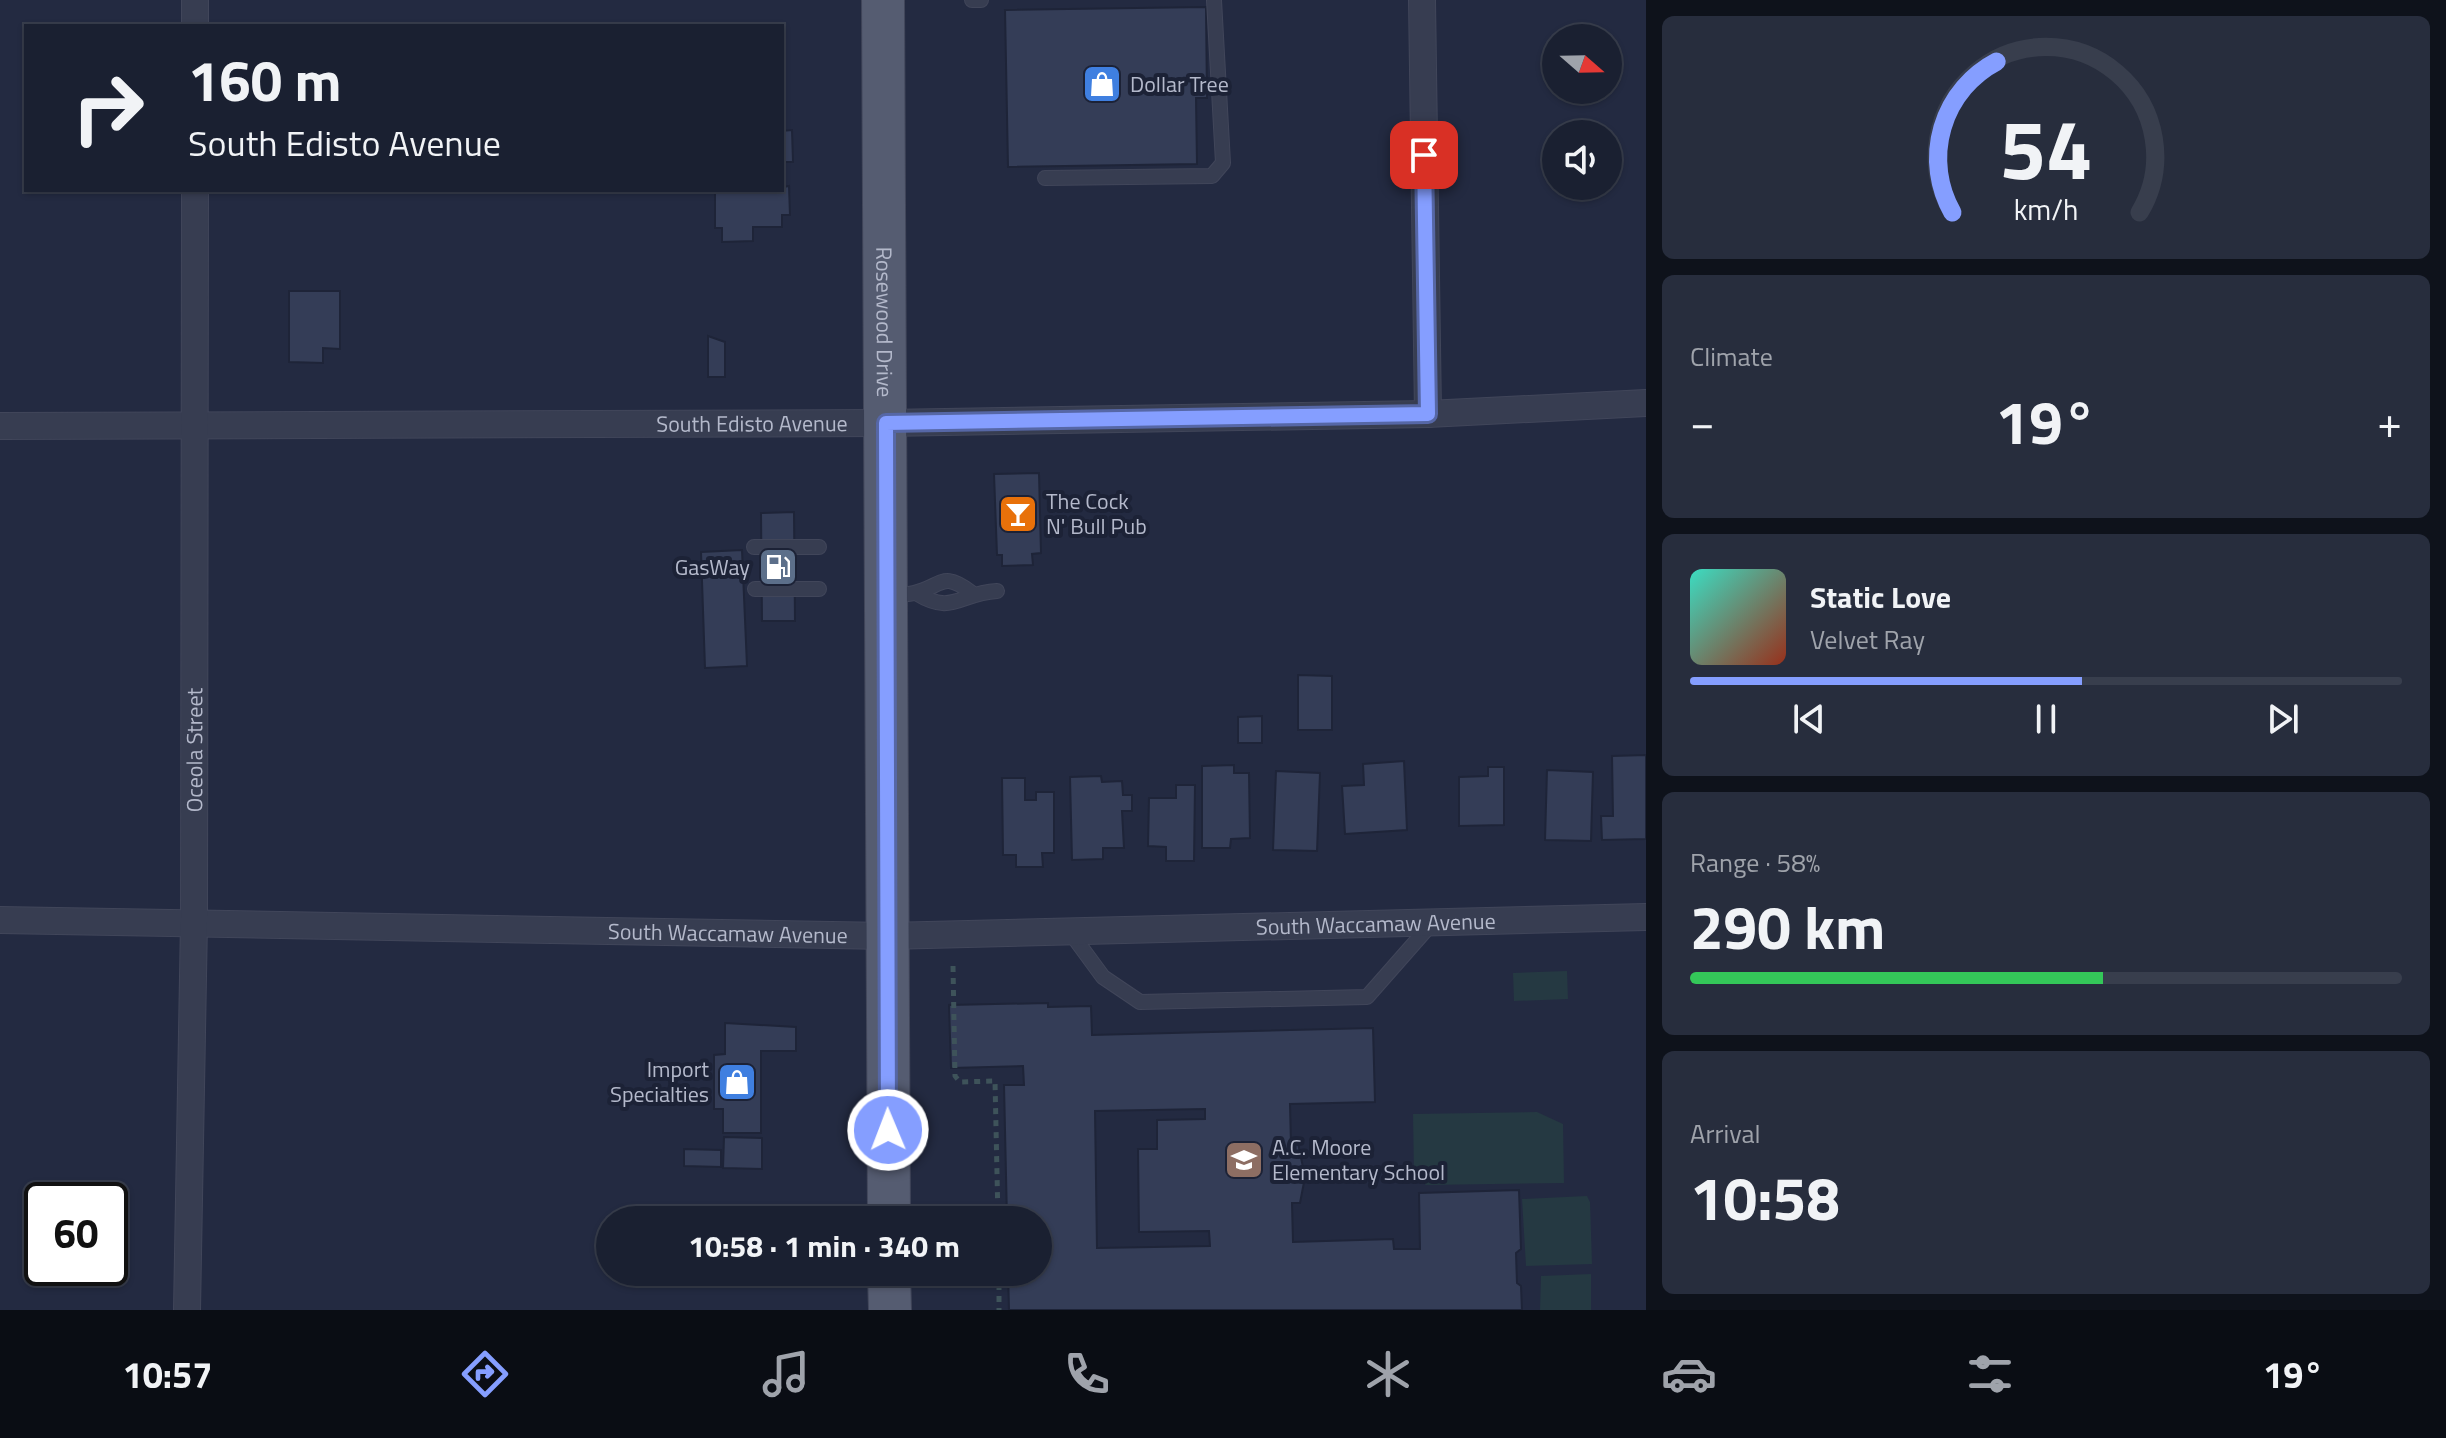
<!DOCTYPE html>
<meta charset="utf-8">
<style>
body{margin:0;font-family:"Titillium Web",sans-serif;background:#272d3d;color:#f1f3f6;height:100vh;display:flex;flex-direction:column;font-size:30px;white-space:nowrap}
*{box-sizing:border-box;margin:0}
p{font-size:26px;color:#9fa3ab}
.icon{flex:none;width:44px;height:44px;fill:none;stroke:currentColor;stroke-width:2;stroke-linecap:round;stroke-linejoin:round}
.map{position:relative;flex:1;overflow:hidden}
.drawer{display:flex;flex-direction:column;gap:16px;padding:16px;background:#0e121b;width:800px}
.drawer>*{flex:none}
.guide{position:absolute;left:24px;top:24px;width:760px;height:168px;border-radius:0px;box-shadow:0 2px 6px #0004,0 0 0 2px #383e4d;background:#1a2031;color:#f1f3f6;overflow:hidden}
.needle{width:52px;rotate:110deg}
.controls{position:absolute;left:1542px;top:24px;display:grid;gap:16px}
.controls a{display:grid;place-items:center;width:80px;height:80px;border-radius:50%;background:#1a2031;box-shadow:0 2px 6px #0004,0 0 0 2px #383e4d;font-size:40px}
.speed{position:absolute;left:24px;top:1182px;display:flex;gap:16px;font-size:40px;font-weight:700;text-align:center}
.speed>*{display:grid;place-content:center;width:104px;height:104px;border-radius:50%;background:#1a2031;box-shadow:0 2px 6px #0004,0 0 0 2px #383e4d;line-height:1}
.speed .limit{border:4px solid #111;border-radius:12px;background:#fff;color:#111}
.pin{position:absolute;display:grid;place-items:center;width:68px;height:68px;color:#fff;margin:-34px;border-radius:16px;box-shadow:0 4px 12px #0006}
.me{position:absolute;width:88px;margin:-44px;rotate:359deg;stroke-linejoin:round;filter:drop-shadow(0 0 6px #0008)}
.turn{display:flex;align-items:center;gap:28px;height:168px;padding:0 32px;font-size:36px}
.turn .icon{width:104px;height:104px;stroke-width:2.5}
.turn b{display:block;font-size:56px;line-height:68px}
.big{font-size:60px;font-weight:700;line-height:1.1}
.drawer .tile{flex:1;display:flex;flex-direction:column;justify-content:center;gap:12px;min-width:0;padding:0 28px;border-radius:12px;background:#272d3d}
.drawer .dial{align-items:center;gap:0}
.dial svg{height:208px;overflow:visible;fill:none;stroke:#383e4d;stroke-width:7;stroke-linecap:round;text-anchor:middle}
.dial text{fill:#f1f3f6;stroke:none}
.song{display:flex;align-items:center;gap:24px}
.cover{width:96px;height:96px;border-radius:12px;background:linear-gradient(135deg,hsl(170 70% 55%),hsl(10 70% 35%))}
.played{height:8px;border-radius:4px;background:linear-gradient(90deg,#859eff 55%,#383e4d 55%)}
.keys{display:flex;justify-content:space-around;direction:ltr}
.heat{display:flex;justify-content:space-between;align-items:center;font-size:44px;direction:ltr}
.charge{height:12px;border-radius:6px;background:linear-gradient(90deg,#34c759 58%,#383e4d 0)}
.trip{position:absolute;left:596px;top:1206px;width:456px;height:80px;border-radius:40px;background:#1a2031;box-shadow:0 2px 6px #0004,0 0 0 2px #383e4d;font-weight:700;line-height:80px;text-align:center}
.dock{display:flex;height:128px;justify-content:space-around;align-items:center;background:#0a0d14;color:#9fa3ab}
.dock .icon{width:56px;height:56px}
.dock .selected{color:#859eff}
.dock b{font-size:36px;color:#f1f3f6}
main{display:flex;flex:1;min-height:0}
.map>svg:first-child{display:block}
</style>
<main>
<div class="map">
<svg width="1646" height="1310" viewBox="0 0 1646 1310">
<rect width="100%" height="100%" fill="#232a41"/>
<path fill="#253942" d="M1567,971l1,28 -54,2 -1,-28z
M1537,1112l26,12 1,59 -138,2 -12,-10 -1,-61z
M1587,1196l3,6 2,62 -66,2 -4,-67z
M1591,1274v36h-51l1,-34z"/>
<path fill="#343d57" stroke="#1e2438" stroke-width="2" fill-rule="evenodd" d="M1206,7l1,91h-11l1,66 -189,3 -3,-157z
M782,120v11l10,-1 1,32h-11l1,25 6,-1 1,29h-8v12h-29v14l-31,1v-14h-7v-38h67z
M289,291h51v58l-17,-1v15l-34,-1z
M708,336l17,6v35h-17z
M1039,473l2,80 -9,1 1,11 -31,1v-11h-5l-3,-81z
M794,512l1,109h-33l-1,-108z
M742,550l5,116 -42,2 -4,-116z
M1298,675l34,1v54h-34z
M1262,716v27h-24v-26z
M1646,755v84l-44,1 -1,-24h12l-1,-60z
M1404,761l3,69 -62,4 -3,-48 22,-1 -1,-21z
M1234,765v8h15l1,65 -19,1 -1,9h-28v-82z
M1488,767h16v58l-45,1v-49l29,-1z
M1547,770l46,2 -2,69 -46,-1z
M1276,771l44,2 -3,78 -44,-1z
M1101,776l1,6 20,-1 1,14h9v16h-10l2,37h-21v11l-31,1 -2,-83z
M1002,778h23v22h11v-8h18v61h-12l1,14h-27v-12h-13z
M1176,785h19l-1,76h-28v-14l-18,-1 1,-48h27z
M1048,1003v4l43,-1 1,29 281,-7 2,74 -85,2 1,40 7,-1 7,34 -5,26h-8l1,39 100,-3 1,10h26l-1,-56 100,-3 2,59 -5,4 1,30 4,3 1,24h-513l-1,-38h30v-52h-31l-3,-135h20l-1,-19 -72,2 -2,-63zM1205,1109v10l-48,1v29h-19l1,83 70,-1 1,15 -113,2 -2,-137z
M725,1023l71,4v24h-35v82h-38v-24h-9v-54l11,-1z
M724,1137l38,1v31l-39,-1z
M684,1149l37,1v17l-37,-1z"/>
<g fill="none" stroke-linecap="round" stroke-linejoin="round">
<defs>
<path id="lane" d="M972,0h9
M1045,178l167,-2 11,-13 -9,-163
M754,547h65
M755,589h64
M916,593c37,23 43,0 81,-2
M888,595c9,0 18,0 26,-2 29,-7 28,-23 58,0
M1070,932l33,45 37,25 227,-5 66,-75"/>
<g id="street">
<path d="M195,0v26"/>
<path d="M1422,0l6,414"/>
<path id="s1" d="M0,426l886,-3 542,-9 218,-11"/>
<path id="s2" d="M0,920l887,16 759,-19"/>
<path id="s3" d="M187,1310l7,-389 1,-731"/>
</g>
<g id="primary">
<path id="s4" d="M883,0l6,1220"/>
<path d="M889,1272l1,38"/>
</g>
</defs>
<use href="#lane" stroke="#41465a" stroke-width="16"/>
<use href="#street" stroke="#41465a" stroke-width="28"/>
<use href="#primary" stroke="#41465a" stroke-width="44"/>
<path stroke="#3e535a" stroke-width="5" stroke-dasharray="6 6" stroke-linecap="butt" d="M953,966l2,110 5,6 35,-1 3,139
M999,1272v38"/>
<use href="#lane" stroke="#373d51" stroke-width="14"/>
<use href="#street" stroke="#373d51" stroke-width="26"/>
<use href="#primary" stroke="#555c71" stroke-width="42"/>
</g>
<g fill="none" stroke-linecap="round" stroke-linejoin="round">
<defs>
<path id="route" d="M888,1130l-2,-707 542,-9 -4,-259"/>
</defs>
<use href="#route" stroke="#5667a6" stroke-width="20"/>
<use href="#route" stroke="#859eff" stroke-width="14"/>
</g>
<defs>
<symbol id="shop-square" viewBox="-11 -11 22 22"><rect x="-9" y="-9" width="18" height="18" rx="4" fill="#3f7fe0" stroke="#1c2236"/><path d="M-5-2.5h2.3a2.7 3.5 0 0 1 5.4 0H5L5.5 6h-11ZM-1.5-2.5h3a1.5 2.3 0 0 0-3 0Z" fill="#fff"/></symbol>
<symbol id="bar-square" viewBox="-11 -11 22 22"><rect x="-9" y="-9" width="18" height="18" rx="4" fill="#e8710a" stroke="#1c2236"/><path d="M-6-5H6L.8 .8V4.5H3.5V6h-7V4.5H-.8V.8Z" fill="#fff"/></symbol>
<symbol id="fuel-square" viewBox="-11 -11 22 22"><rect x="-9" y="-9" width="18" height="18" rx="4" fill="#5c6f8a" stroke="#1c2236"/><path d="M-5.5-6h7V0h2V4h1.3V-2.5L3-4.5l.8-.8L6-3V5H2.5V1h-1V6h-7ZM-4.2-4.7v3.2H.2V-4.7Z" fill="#fff"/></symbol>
<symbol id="school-square" viewBox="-11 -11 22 22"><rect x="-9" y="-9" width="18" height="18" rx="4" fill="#8d6e63" stroke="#1c2236"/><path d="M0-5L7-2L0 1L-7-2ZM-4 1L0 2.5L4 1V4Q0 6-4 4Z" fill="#fff"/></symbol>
</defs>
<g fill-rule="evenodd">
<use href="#shop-square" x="1080" y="62" width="44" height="44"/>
<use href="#bar-square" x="996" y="492" width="44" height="44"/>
<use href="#fuel-square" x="756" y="545" width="44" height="44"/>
<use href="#shop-square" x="715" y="1060" width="44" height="44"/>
<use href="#school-square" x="1222" y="1138" width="44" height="44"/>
</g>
<g text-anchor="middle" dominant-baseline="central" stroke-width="8" stroke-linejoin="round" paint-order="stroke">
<g font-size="22" fill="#b4b9cb" stroke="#1c2236" text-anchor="start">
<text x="1130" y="84">Dollar Tree</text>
<text x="1046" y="501">The Cock<tspan x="1046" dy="25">N' Bull Pub</tspan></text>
<text x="750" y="567" text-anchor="end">GasWay</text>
<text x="709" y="1069" text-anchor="end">Import<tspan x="709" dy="25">Specialties</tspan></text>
<text x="1272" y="1147">A.C. Moore<tspan x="1272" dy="25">Elementary School</tspan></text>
</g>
<g font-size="22" fill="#b4b9cb" stroke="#1c2236">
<text stroke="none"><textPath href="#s4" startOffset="322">Rosewood Drive</textPath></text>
<text stroke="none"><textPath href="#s1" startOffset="752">South Edisto Avenue</textPath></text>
<text stroke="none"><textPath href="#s3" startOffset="560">Oceola Street</textPath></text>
<text stroke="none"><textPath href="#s2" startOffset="1376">South Waccamaw Avenue</textPath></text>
<text stroke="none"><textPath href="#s2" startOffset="728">South Waccamaw Avenue</textPath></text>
</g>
</g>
</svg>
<div class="controls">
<a><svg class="needle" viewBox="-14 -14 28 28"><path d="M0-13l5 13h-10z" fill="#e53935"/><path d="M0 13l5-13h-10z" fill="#9fa3ab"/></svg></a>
<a><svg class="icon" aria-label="sound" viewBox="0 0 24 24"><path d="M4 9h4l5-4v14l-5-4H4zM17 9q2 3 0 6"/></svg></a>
</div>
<div class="speed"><div class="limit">60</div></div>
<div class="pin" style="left:1424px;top:155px;background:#d93025"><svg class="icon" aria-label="arrive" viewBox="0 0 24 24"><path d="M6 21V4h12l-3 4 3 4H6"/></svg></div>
<svg class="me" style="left:888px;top:1130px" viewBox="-20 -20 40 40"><circle r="17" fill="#859eff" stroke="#fff" stroke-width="3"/><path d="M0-11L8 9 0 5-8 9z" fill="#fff"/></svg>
<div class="trip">10:58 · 1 min · 340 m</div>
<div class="guide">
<div class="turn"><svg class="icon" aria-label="right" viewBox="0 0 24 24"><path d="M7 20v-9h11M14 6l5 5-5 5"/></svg><div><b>160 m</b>South Edisto Avenue</div></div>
</div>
</div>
<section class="drawer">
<div class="tile dial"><svg viewBox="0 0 100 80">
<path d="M14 69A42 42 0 1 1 86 69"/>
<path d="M14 69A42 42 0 0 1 31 11" stroke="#859eff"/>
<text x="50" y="56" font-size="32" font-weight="700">54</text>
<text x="50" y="72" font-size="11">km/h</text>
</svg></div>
<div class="tile"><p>Climate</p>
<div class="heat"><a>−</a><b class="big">19°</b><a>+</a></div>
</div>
<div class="tile">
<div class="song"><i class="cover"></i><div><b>Static Love</b><p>Velvet Ray</p></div></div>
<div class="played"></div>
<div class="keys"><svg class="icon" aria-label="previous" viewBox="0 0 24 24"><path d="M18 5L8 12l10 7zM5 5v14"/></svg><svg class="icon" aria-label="pause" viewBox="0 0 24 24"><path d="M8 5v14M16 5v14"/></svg><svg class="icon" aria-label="next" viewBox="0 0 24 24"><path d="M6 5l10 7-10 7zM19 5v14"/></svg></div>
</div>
<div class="tile"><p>Range · 58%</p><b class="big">290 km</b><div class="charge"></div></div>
<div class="tile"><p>Arrival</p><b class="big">10:58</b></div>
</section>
</main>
<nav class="dock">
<b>10:57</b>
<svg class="icon selected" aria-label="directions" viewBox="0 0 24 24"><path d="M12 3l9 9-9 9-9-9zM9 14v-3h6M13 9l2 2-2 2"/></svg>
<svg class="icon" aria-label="music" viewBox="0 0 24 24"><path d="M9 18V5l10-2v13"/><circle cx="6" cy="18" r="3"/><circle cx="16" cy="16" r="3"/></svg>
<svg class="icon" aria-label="phone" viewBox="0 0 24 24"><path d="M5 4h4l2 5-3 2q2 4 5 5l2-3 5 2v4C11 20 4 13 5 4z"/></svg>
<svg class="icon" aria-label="climate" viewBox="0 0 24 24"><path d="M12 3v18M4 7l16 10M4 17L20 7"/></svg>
<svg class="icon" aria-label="car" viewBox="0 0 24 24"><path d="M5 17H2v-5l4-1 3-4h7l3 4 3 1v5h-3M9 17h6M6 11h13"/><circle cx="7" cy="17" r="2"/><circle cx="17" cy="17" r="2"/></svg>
<svg class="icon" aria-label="filters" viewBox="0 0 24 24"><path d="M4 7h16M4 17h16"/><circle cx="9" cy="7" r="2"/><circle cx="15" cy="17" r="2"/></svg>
<b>19°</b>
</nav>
